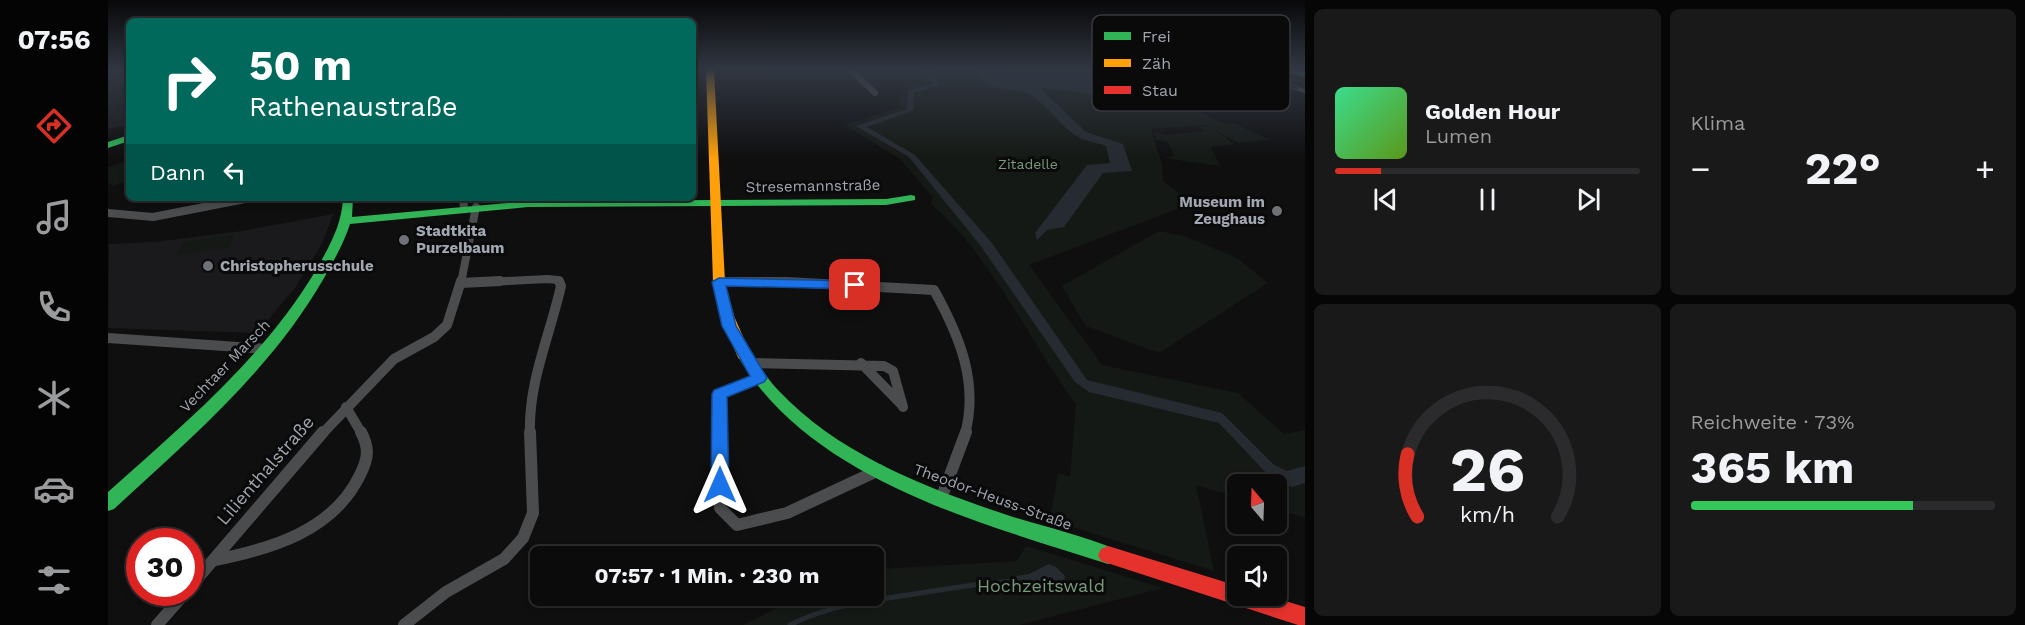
<!DOCTYPE html>
<html lang="de">
<meta charset="utf-8">
<style>
body{margin:0;font-family:"Work Sans",sans-serif;background:#19191a;color:#f1f3f6;height:100vh;display:flex;flex-direction:column;font-size:22px;white-space:nowrap}
*{box-sizing:border-box;margin:0}
p{font-size:20px;color:#9a9b9d}
.icon{flex:none;width:33px;height:33px;fill:none;stroke:currentColor;stroke-width:2;stroke-linecap:round;stroke-linejoin:round}
.map{position:relative;flex:1;overflow:hidden}
.panel{display:flex;flex-direction:column;gap:9px;padding:9px;background:#060607;width:720px}
.panel>*{flex:none}
.hud{position:absolute;left:18px;top:18px;width:570px;height:183px;border-radius:9px;box-shadow:0 3px 9px #0003,0 0 0 2px #2b2b2d;background:#00695c;color:#fff;overflow:hidden}
.needle{width:39px;rotate:341deg}
.fabs{position:absolute;left:1119px;top:474px;display:grid;gap:12px}
.fabs a{display:grid;place-items:center;width:60px;height:60px;border-radius:9px;background:#0b0b0c;box-shadow:0 3px 9px #0003,0 0 0 2px #2b2b2d;font-size:30px}
.speed{position:absolute;left:18px;top:528px;display:flex;gap:12px;font-size:30px;font-weight:700;text-align:center}
.speed>*{display:grid;place-content:center;width:78px;height:78px;border-radius:50%;background:#0b0b0c;box-shadow:0 3px 9px #0003,0 0 0 2px #2b2b2d;line-height:1}
.speed .limit{border:9px solid #d22;background:#fff;color:#111}
.pin{position:absolute;display:grid;place-items:center;width:51px;height:51px;color:#fff;margin:-26px;border-radius:12px;box-shadow:0 3px 9px #0006}
.me{position:absolute;width:66px;margin:-33px;rotate:0deg;stroke-linejoin:round;filter:drop-shadow(0 0 4px #0008)}
.turn{display:flex;align-items:center;gap:21px;height:126px;padding:0 24px;font-size:27px}
.turn .icon{width:78px;height:78px;stroke-width:2.5}
.turn b{display:block;font-size:42px;line-height:51px}
.then{display:flex;align-items:center;height:57px;padding:0 24px;background:#0003;gap:12px;font-size:22px}
.big{font-size:45px;font-weight:700;line-height:1.1}
.panel .widget{flex:1;display:flex;flex-direction:column;justify-content:center;gap:9px;min-width:0;padding:0 21px;border-radius:9px;background:#19191a}
.panel .dial{align-items:center;gap:0}
.dial svg{height:156px;overflow:visible;fill:none;stroke:#2b2b2d;stroke-width:7;stroke-linecap:round;text-anchor:middle}
.dial text{fill:#f1f3f6;stroke:none}
.song{display:flex;align-items:center;gap:18px}
.cover{width:72px;height:72px;border-radius:9px;background:linear-gradient(135deg,hsl(150 70% 55%),hsl(90 70% 35%))}
.played{height:6px;border-radius:3px;background:linear-gradient(90deg,#d93025 15%,#2b2b2d 15%)}
.keys{display:flex;justify-content:space-around;direction:ltr}
.heat{display:flex;justify-content:space-between;align-items:center;font-size:33px;direction:ltr}
.charge{height:9px;border-radius:4px;background:linear-gradient(90deg,#34c759 73%,#2b2b2d 0)}
.panel .tiles{flex:1;display:grid;gap:9px;grid-template-columns:repeat(2,1fr)}
.trip{position:absolute;left:422px;top:546px;width:354px;height:60px;border-radius:9px;background:#0b0b0c;box-shadow:0 3px 9px #0003,0 0 0 2px #2b2b2d;font-weight:700;line-height:60px;text-align:center}
main{display:flex;flex:1;min-height:0}
.menu{display:flex;flex-direction:column;width:108px;justify-content:space-around;align-items:center;background:#040405;color:#9a9b9d}
.menu .icon{width:42px;height:42px}
.menu .selected{color:#d93025}
.menu b{font-size:27px;color:#f1f3f6}
.map>svg:first-child{display:block}
</style>
<main>
<nav class="menu">
<b>07:56</b>
<svg class="icon selected" aria-label="directions" viewBox="0 0 24 24"><path d="M12 3l9 9-9 9-9-9zM9 14v-3h6M13 9l2 2-2 2"/></svg>
<svg class="icon" aria-label="music" viewBox="0 0 24 24"><path d="M9 18V5l10-2v13"/><circle cx="6" cy="18" r="3"/><circle cx="16" cy="16" r="3"/></svg>
<svg class="icon" aria-label="phone" viewBox="0 0 24 24"><path d="M5 4h4l2 5-3 2q2 4 5 5l2-3 5 2v4C11 20 4 13 5 4z"/></svg>
<svg class="icon" aria-label="climate" viewBox="0 0 24 24"><path d="M12 3v18M4 7l16 10M4 17L20 7"/></svg>
<svg class="icon" aria-label="car" viewBox="0 0 24 24"><path d="M5 17H2v-5l4-1 3-4h7l3 4 3 1v5h-3M9 17h6M6 11h13"/><circle cx="7" cy="17" r="2"/><circle cx="17" cy="17" r="2"/></svg>
<svg class="icon" aria-label="filters" viewBox="0 0 24 24"><path d="M4 7h16M4 17h16"/><circle cx="9" cy="7" r="2"/><circle cx="15" cy="17" r="2"/></svg>
</nav>
<div class="map">
<svg width="1197" height="625" viewBox="0 0 1197 625">
<rect width="100%" height="100%" fill="#0f0f10"/>
<path fill="#1a1a1c" d="M0,70h21v55l-21,4z
M225,214l-10,28 -28,46 -38,45 -149,-5 1,-84 46,-2 87,-11z"/>
<path fill="#151915" d="M809,70h288l-4,7 -45,14 69,33h11l34,16 -32,3 -31,-18 -56,4 11,35 1,17 30,22 -164,62 73,100 136,28 46,41 21,-4v88l-28,-9 -1,-25h-38l-1,13 -41,-12 18,86 -164,-51 8,-47 12,4 6,-73c-49,-66 -83,-146 -145,-200l2,-7 -33,-38 -55,-34 54,-18 1,-19 25,-7z
M1090,126h11l26,18 -24,3 9,19 -57,-8 11,-2 -6,-14 -12,-2 -2,-8 12,3 38,-4z
M21,160v20l-16,6 -5,-4v-15z
M1051,231l25,5 53,22 31,25 -109,70 -73,-27 -24,-40z
M126,235l-5,13 -52,7 7,-13z
M918,546l137,42 -144,37h-276l48,-24 19,-5h63v-25l7,-2 137,-8z"/>
<path fill="#252b30" d="M816,70h6l10,15 -26,8v17l-47,17 48,28 77,88 95,137 135,33 52,52 13,6 18,-5v17l-13,4 -20,-8 -53,-56 -130,-31 -14,-10 -95,-137 -71,-88 -53,-31 51,-17 1,-19 24,-6z
M870,70h137l26,6 19,-2 7,-4 2,4 -17,4 -36,-4 -4,5 62,28h-9l-18,-7 -107,-12 46,44 37,12 9,27 -29,2 -39,54 -17,3 -10,10 -2,-7 52,-68 23,-2 -4,-17c-10,-4 -25,-5 -34,-13 -13,-10 -31,-34 -45,-40 -13,-5 -51,-3 -49,-23z
M941,564l7,3 9,9 -1,7c-15,9 -34,7 -50,2l2,-9 13,-2z"/>
<g fill="none" stroke-linecap="round" stroke-linejoin="round">
<path stroke="#252b30" stroke-width="5" d="M682,625c41,-21 85,-25 131,-32 32,-5 64,-11 97,-12"/>
<path stroke="#4a4c4e" stroke-width="6" d="M743,70l24,23"/>
<path stroke="#4a4c4e" stroke-width="8" d="M355,198l1,10
M0,213l45,4 97,-19
M611,282l81,1
M353,283l15,-76
M360,283l79,-4 11,1 1,3"/>
<path stroke="#4a4c4e" stroke-width="10" d="M611,282h68l147,8c25,45 45,92 31,144
M353,283l39,-2
M0,338l159,11
M640,363l136,3 9,5 10,36
M753,363l41,42
M238,407l16,27
M214,434l72,-75 40,-22 13,-12 14,-44
M422,434c-2,-51 20,-99 31,-148l-2,-5
M611,434v-40l40,-16"/>
<path stroke="#4a4c4e" stroke-width="12" d="M611,432l1,76 17,17 50,-12 92,-43
M833,499l25,-67
M107,560c56,-11 118,-29 145,-85 8,-16 10,-26 1,-43
M82,587l133,-155
M49,625l29,-33
M296,625l42,-33 58,-33 19,-21 10,-25 -3,-81"/>
<path fill="#30b455" fill-rule="evenodd" d="M1180,70l17,2v5l-16,-5z
M21,135v6l-21,7v-6z
M803,195l4,1v4l-29,5 -358,2 -178,17c-6,19 -16,36 -26,54 -52,91 -133,160 -210,231l-6,2v-19c76,-68 155,-133 208,-222 13,-23 26,-45 27,-72h10l-1,19 176,-16 358,-2z
M636,350l5,1c10,13 19,29 30,40 60,64 150,98 231,125 35,11 71,19 105,33l3,6 -3,6 -7,3c-130,-42 -298,-84 -371,-209l2,-4z"/>
<path fill="#ff9f0a" fill-rule="evenodd" d="M598,70h8l11,212 9,34 17,39 -2,4h-10l-2,-4 -17,-39 -7,-34z"/>
<path fill="#e5322d" fill-rule="evenodd" d="M1000,546l130,40v10h31l36,11v18h-7l-197,-64 -3,-6 3,-6z"/>
<defs>
<path id="rail" d="M1137,70l60,21"/>
</defs>
<use href="#rail" stroke="#4a4b4e" stroke-width="4"/>
<use href="#rail" stroke="#0a0a0b" stroke-width="2" stroke-dasharray="8" stroke-linecap="butt"/>
</g>
<linearGradient id="sky" x2="0" y2="1"><stop stop-color="#080809"/><stop offset="0.44" stop-color="#313742"/><stop offset="1" stop-color="#313742" stop-opacity="0"/></linearGradient>
<rect width="1197" height="158" fill="url(#sky)"/>
<path fill="#1a73e8" stroke="#114b97" stroke-width="1.5" d="M611,278l136,3 7,4 -7,4 -129,-3 10,40 31,52 -3,4 -37,15 2,88 -2,6 -7,2 -6,-2 -3,-6 1,-91 2,-4 36,-14 -28,-50 -10,-44z"/>
<g fill="#6e7278" stroke="#0a0a0b" stroke-width="2">
<circle cx="1169" cy="211" r="6"/>
<circle cx="296" cy="240" r="6"/>
<circle cx="100" cy="266" r="6"/>
</g>
<g text-anchor="middle" dominant-baseline="central" stroke-width="6" stroke-linejoin="round" paint-order="stroke">
<g font-size="14" fill="#799a79" stroke="#0a0a0b">
<text x="920" y="164">Zitadelle</text>
</g>
<g font-size="15" fill="#a1a7b0" stroke="#0a0a0b">
<text transform="translate(705 186) rotate(-1)">Stresemannstraße</text>
<text transform="translate(117 366) rotate(-46)">Vechtaer Marsch</text>
<text transform="translate(885 497) rotate(20)">Theodor-Heuss-Straße</text>
</g>
<g font-size="15" font-weight="bold" fill="#a1a7b0" stroke="#0a0a0b" text-anchor="start">
<text x="1157" y="202" text-anchor="end">Museum im<tspan x="1157" dy="17">Zeughaus</tspan></text>
<text x="308" y="231">Stadtkita<tspan x="308" dy="17">Purzelbaum</tspan></text>
<text x="112" y="266">Christopherusschule</text>
</g>
<g font-size="18" fill="#a1a7b0" stroke="#0a0a0b">
<text transform="translate(157 470) rotate(-49)">Lilienthalstraße</text>
</g>
<g font-size="18" fill="#799a79" stroke="#0a0a0b">
<text x="933" y="585">Hochzeitswald</text>
</g>
</g>
<rect x="984" y="15" width="198" height="96" rx="9" fill="#0a0a0b" stroke="#37393d" stroke-width="1.5"/>
<rect x="996" y="32" width="27" height="8" fill="#30b455"/>
<rect x="996" y="59" width="27" height="8" fill="#ff9f0a"/>
<rect x="996" y="86" width="27" height="8" fill="#e5322d"/>
<g font-size="16" fill="#a1a7b0">
<text x="1034" y="42">Frei</text>
<text x="1034" y="69">Zäh</text>
<text x="1034" y="96">Stau</text>
</g>
</svg>
<div class="fabs">
<a><svg class="needle" viewBox="-14 -14 28 28"><path d="M0-13l5 13h-10z" fill="#e53935"/><path d="M0 13l5-13h-10z" fill="#9a9b9d"/></svg></a>
<a><svg class="icon" aria-label="sound" viewBox="0 0 24 24"><path d="M4 9h4l5-4v14l-5-4H4zM17 9q2 3 0 6"/></svg></a>
</div>
<div class="speed"><div class="limit">30</div></div>
<div class="pin" style="left:747px;top:285px;background:#d93025"><svg class="icon" aria-label="arrive" viewBox="0 0 24 24"><path d="M6 21V4h12l-3 4 3 4H6"/></svg></div>
<svg class="me" style="left:612px;top:485px" viewBox="-20 -20 40 40"><path d="M0-17L14 15 0 8-14 15z" fill="#1a73e8" stroke="#fff" stroke-width="4"/></svg>
<div class="trip">07:57 · 1 Min. · 230 m</div>
<div class="hud">
<div class="turn"><svg class="icon" aria-label="right" viewBox="0 0 24 24"><path d="M7 20v-9h11M14 6l5 5-5 5"/></svg><div><b>50 m</b>Rathenaustraße</div></div>
<div class="then">Dann<svg class="icon" aria-label="left" viewBox="0 0 24 24"><path d="M17 20v-9H6M10 6l-5 5 5 5"/></svg></div>
</div>
</div>
<section class="panel">
<div class="tiles">
<div class="widget">
<div class="song"><i class="cover"></i><div><b>Golden Hour</b><p>Lumen</p></div></div>
<div class="played"></div>
<div class="keys"><svg class="icon" aria-label="previous" viewBox="0 0 24 24"><path d="M18 5L8 12l10 7zM5 5v14"/></svg><svg class="icon" aria-label="pause" viewBox="0 0 24 24"><path d="M8 5v14M16 5v14"/></svg><svg class="icon" aria-label="next" viewBox="0 0 24 24"><path d="M6 5l10 7-10 7zM19 5v14"/></svg></div>
</div>
<div class="widget"><p>Klima</p>
<div class="heat"><a>−</a><b class="big">22°</b><a>+</a></div>
</div>
<div class="widget dial"><svg viewBox="0 0 100 80">
<path d="M14 69A42 42 0 1 1 86 69"/>
<path d="M14 69A42 42 0 0 1 9 37" stroke="#d93025"/>
<text x="50" y="56" font-size="32" font-weight="700">26</text>
<text x="50" y="72" font-size="11">km/h</text>
</svg></div>
<div class="widget"><p>Reichweite · 73%</p><b class="big">365 km</b><div class="charge"></div></div>
</div>
</section>
</main>
